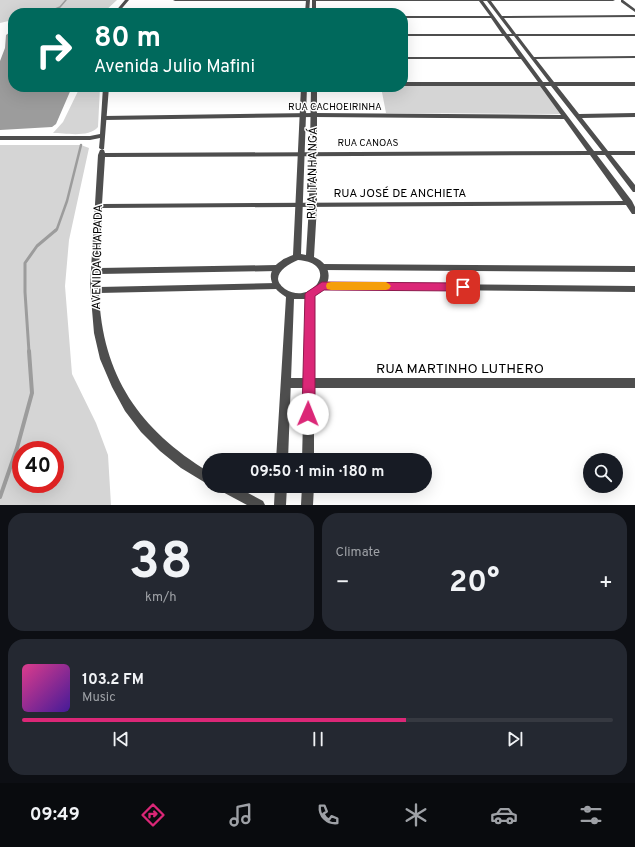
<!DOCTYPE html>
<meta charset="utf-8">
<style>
body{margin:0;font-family:Overpass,sans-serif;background:#242831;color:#f1f3f6;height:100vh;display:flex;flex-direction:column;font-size:15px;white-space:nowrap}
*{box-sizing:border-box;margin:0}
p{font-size:13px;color:#9ea1a6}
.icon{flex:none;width:22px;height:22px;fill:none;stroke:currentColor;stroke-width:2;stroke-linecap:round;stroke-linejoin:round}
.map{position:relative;height:505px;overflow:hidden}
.sheet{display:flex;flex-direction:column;gap:8px;padding:8px;background:#0d0f14;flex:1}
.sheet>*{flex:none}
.guide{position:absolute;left:8px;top:8px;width:400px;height:84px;border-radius:16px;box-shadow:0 4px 16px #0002;background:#00695c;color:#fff;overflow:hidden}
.fabs{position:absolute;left:583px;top:453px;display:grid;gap:8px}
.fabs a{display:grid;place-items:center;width:40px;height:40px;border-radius:50%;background:#171b24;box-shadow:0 4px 16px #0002;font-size:20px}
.speed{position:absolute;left:12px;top:441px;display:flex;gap:8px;font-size:20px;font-weight:700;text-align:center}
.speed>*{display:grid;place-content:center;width:52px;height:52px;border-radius:50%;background:#171b24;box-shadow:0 4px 16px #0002;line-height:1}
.speed .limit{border:6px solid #d22;background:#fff;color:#111}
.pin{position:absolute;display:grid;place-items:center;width:34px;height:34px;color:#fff;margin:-17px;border-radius:8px;box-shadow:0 2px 6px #0006}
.me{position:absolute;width:44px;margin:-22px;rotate:1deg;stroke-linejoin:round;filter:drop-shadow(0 0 3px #0008)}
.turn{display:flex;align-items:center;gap:14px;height:84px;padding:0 20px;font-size:18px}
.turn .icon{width:52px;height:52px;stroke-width:2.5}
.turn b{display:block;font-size:28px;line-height:34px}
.big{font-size:30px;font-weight:700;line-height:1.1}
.sheet .card{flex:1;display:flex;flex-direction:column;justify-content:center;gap:6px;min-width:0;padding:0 14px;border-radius:16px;background:#242831}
.sheet .dial{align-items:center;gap:0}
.dial b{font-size:52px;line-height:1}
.song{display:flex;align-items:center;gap:12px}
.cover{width:48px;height:48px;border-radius:6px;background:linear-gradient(135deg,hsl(330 70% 55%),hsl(260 70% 35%))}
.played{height:4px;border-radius:2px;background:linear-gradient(90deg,#db2777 65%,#363941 65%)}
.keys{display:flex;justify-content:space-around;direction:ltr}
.heat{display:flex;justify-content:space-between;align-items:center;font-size:22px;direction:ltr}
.sheet .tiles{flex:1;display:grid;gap:8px;grid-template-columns:1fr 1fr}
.card:last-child{grid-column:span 2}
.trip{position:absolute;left:202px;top:453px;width:230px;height:40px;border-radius:20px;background:#171b24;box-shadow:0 4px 16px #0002;font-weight:700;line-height:40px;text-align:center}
.menu{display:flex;height:64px;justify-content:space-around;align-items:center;background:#090b0e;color:#9ea1a6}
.menu .icon{width:28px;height:28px}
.menu .current{color:#db2777}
.menu b{font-size:18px;color:#f1f3f6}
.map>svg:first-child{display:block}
</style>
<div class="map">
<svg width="635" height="505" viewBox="0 0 635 505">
<rect width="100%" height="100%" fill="#fff"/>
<path fill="#d5d5d5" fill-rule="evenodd" d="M0,0h117l-14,13h-90v7l-13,3z
M403,86h139l20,28 -176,-1 -5,-26z
M80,87h20l-2,40c-9,11 -33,6 -45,6l10,-11z
M0,145h81l8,3 -20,92 -4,46 7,88 24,49 12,32 3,50h-111zM21,450h34v34h-34z"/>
<path fill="#9c9c9c" d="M13,30v57h59l-16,37 -4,3 -52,3v-69l5,-13 1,-13z"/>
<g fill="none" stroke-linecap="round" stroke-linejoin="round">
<path stroke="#9c9c9c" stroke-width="1.5" d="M48,12l12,-5 6,-7"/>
<path stroke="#9c9c9c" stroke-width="2.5" d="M55,231l2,-2 10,-28 14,-56"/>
<path stroke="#9c9c9c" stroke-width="3" d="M29,352l-4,-60v-29l12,-17 19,-16"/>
<path stroke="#9c9c9c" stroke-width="4" d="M0,497l17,-49 15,-55 -3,-42"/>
<path fill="#4e4e4e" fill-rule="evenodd" d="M173,0h137l-2,1h-133z
M312,0h303l-2,1h-122l11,15 133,-1v2l-131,1 12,16h119v2h-117l16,21 101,-1v2l-99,1 18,23h81v4h-78l22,28 56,-1v4l-53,1 26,33h27v4h-24l24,30v7h-2l-28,-37h-8l35,46 3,6v7h-3l-6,-9 -524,3 -3,60 178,-3 3,1 1,2 -1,2 -3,1 -178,3v13l178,-4 3,1 1,2 -1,2 -3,1 -178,4c3,83 41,137 110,179v13l-28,-17 -21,-17 -19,-19 -16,-21 -13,-24 -12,-28 -6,-26 -4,-47 8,-131 2,-5h4l1,3 482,-2 -23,-32 -250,-2 -210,3 -3,-2 3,-2 210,-3 247,2 -21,-29h-137v-4h135l-17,-23h-118v-2h116l-15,-21h-101v-2h99l-11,-16h-88v-2h87l-11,-15h-165zM483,1h4l25,33h-5zM509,36h5l35,46h-6zM545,86h6l51,65h-8zM590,155l33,46 -521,3 3,-47z
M621,0h2l12,9v3l-14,-10z
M322,264l313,2v6l-313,-2 -3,-1 -1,-2 1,-2z
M322,283l313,3v6l-313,-3 -3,-1 -1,-2 1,-2z
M286,378h349v10h-349l-4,-2 -1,-3 1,-3z
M217,486h18l28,15 2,4h-18l-28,-15z"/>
<path fill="#4e4e4e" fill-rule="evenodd" d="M125,0h4l-11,13h-4z
M306,0h4l-1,13h-4z
M312,0h4v13h-4z
M103,87h6l-5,62 -2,1 -3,-2 1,-10 -10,2h-90v-4h90l10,-2z
M301,87h6l-6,167 5,1 3,-49 2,-119h6v119l-3,51c20,8 19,30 0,39v164h-12l4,-161h-12l-6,161h-12l10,-163c-16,-9 -22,-25 -5,-36 3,-3 8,-4 12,-6zM298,260c43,3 15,47 -13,29 -17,-12 1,-24 13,-29z
M275,486h12l-1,19h-12z
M302,486h12l-1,19h-12z"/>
</g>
<path fill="#db2777" stroke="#8e194d" d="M322,282l141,1 3,1 2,3 -2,3 -3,1 -139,-1 -9,6v118l-2,4 -5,2 -4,-2 -2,-4 3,-120 2,-2z"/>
<path fill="#f59e0b" d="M331,282h55l3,2 2,2 -2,3 -3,1h-55l-4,-1 -1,-3 1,-3z"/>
<g text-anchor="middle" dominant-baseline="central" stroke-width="3" stroke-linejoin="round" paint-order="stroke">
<g font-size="10" fill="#000" stroke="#fff">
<text x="335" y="107">RUA CACHOEIRINHA</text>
<text x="368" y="143">RUA CANOAS</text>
</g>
<g font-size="12" fill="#000" stroke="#fff">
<text transform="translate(313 173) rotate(-89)">RUA ITANHANGÁ</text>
<text x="400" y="194">RUA JOSÉ DE ANCHIETA</text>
<text transform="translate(98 257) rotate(-89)">AVENIDA CHAPADA</text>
</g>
<g font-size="14" fill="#000" stroke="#fff">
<text x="460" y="369">RUA MARTINHO LUTHERO</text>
</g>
</g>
</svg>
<div class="fabs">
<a><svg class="icon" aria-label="search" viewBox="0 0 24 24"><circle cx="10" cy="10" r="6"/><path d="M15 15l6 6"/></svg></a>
</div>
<div class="speed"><div class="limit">40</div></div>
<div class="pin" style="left:463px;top:287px;background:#d93025"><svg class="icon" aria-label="arrive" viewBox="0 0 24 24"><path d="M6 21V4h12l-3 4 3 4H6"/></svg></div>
<svg class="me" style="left:308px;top:414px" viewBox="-20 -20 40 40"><circle r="19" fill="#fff"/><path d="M0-13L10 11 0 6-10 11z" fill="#db2777"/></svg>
<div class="trip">09:50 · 1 min · 180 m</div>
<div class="guide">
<div class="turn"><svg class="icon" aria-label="right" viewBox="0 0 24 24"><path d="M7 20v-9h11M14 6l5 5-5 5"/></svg><div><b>80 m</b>Avenida Julio Mafini</div></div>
</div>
</div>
<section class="sheet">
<div class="tiles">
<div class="card dial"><b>38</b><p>km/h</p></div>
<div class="card"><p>Climate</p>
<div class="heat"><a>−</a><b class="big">20°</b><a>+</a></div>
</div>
<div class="card">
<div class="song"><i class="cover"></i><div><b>103.2 FM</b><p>Music</p></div></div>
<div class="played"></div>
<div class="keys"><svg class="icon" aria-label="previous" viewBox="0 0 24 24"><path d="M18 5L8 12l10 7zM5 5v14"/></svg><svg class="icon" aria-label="pause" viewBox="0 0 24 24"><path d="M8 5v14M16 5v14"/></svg><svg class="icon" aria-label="next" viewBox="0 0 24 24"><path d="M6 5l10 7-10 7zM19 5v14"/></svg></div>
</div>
</div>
</section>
<nav class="menu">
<b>09:49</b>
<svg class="icon current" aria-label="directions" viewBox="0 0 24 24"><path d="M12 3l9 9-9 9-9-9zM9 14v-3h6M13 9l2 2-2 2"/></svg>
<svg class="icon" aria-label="music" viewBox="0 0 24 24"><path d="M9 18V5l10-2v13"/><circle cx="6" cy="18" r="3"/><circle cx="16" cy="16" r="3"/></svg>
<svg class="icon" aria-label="phone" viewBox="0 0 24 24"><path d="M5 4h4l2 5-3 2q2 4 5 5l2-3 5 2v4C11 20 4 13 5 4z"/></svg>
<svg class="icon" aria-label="climate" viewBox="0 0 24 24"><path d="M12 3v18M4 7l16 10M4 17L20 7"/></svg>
<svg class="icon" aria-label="car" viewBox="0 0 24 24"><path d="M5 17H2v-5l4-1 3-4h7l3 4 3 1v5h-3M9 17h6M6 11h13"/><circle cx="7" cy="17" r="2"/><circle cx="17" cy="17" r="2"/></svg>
<svg class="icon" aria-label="filters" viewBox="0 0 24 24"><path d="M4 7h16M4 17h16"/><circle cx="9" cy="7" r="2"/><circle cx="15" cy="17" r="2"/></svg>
</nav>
